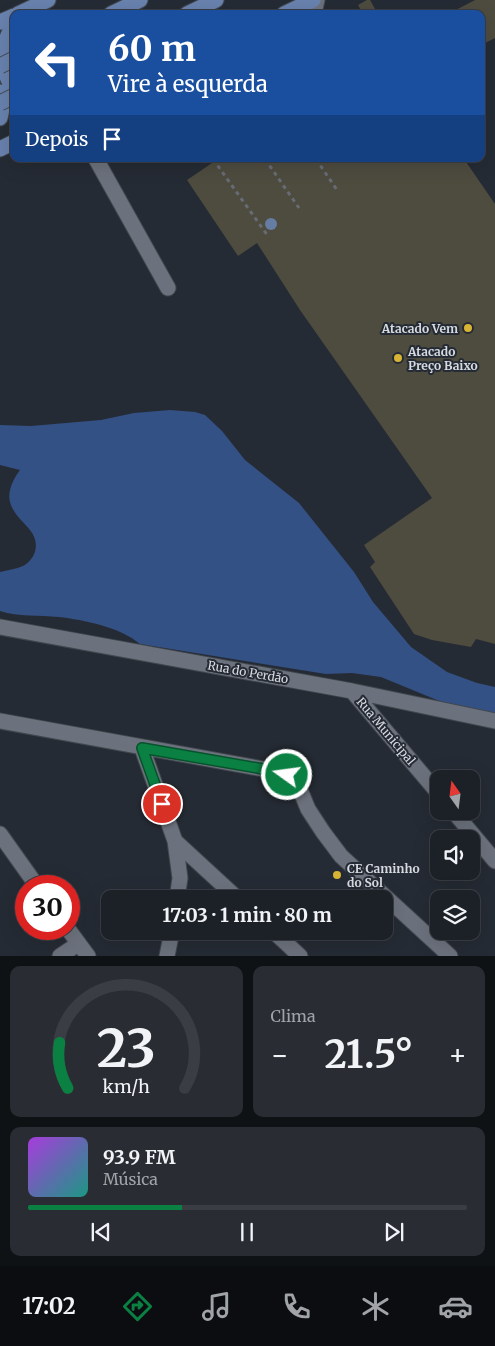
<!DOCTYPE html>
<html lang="pt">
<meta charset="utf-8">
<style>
body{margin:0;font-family:Merriweather,serif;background:#292d33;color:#f1f3f6;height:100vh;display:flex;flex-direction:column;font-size:19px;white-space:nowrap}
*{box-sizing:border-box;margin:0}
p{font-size:16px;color:#a0a3a7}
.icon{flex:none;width:28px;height:28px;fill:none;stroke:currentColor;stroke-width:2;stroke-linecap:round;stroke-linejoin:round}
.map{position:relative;height:956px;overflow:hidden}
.drawer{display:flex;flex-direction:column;gap:10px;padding:10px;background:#0f1215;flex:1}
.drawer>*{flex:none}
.top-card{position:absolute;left:10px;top:10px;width:475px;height:152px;border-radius:10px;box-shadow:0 5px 20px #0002,0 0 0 1px #3a3e44;background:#1a4fa0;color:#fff;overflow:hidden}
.needle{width:32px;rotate:346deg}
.tools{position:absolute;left:430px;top:770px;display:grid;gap:10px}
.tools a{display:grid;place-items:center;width:50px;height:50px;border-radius:10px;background:#1c2027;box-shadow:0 5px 20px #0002,0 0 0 1px #3a3e44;font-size:25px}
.speed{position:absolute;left:15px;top:875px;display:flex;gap:10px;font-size:25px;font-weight:700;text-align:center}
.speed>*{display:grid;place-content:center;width:65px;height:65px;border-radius:50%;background:#1c2027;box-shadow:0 5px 20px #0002,0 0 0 1px #3a3e44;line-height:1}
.speed .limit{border:8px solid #d22;background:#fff;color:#111}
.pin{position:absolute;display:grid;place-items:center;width:42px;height:42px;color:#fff;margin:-21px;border:2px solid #fff;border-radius:50%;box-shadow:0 1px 5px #0007}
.me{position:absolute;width:55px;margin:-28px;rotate:284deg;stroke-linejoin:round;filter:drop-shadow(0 0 4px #0008)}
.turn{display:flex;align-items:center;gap:18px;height:105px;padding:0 15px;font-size:22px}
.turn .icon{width:65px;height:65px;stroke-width:2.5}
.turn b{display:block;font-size:35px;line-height:42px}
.then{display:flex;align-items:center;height:48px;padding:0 15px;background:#0003;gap:10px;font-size:19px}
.big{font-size:38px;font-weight:700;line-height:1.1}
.drawer .tile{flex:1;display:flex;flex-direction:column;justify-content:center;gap:8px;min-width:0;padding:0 18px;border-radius:10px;background:#292d33}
.drawer .dial{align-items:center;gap:0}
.dial svg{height:130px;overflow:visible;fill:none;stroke:#3a3e44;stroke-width:7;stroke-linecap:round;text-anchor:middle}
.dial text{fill:#f1f3f6;stroke:none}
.song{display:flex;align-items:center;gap:15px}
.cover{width:60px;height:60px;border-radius:8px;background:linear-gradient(135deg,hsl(280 70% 55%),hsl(170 70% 35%))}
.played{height:5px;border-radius:2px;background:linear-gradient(90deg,#0b8043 35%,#3a3e44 35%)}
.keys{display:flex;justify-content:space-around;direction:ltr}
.heat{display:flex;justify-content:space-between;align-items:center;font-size:28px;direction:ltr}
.drawer .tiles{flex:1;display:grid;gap:10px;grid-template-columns:1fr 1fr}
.tile:last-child{grid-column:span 2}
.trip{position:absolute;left:101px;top:890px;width:292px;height:50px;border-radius:10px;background:#1c2027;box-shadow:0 5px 20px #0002,0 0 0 1px #3a3e44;font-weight:700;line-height:50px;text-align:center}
.tab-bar{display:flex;height:80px;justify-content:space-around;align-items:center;background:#0b0d10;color:#a0a3a7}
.tab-bar .icon{width:35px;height:35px}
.tab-bar .on{color:#0b8043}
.tab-bar b{font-size:22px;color:#f1f3f6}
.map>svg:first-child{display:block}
</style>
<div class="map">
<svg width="495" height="956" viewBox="0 0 495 956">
<rect width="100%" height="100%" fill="#252b34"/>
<path fill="#345185" d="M170,410l25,2 10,3 17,16 23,29 54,43 55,69 19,30 38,45 36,25 30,11 18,4v33l-12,-1 -102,-42 -29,-4 -26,1 -186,-30c-20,-17 -56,-24 -81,-27 -20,-2 -40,0 -59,-6v-39c7,-2 16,-3 23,-6 14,-8 17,-24 7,-36 -7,-9 -17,-16 -20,-28 -3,-11 4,-24 10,-32l-20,-5v-40l31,1 70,-6 33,-7z"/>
<path fill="#4e4b3f" d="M367,0h3l8,14h-15l-5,-9z
M475,0h20v38l-14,7v-31h-33z
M218,159h246l31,45v440l-19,-5 -5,8 -39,-7 -18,-6 -44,-67 5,-5 -11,-17 68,-47 -132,-188 -43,-67 -19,13 -51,-76z"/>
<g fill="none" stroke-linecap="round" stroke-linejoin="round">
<defs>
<path id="minor" d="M314,14l3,-14
M96,159l72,129
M0,627l352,64 143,30
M352,691l87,103
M0,721l269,49 18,5 12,12 9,22 15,23 18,24 109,100
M142,748l33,93 5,37 -3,21
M453,811l42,50
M0,834l37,52
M175,841l63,58
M68,929l20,27
M273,931l27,25
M60,956l18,-12
M167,956l5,-25"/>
<path id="major" d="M18,14l30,-14
M111,14l29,-14
M187,14l29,-14
M284,14l29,-14
M0,22l14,-6
M14,25c-14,19 -14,45 0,65
M0,92l2,17 -2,9
M0,149l14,-7"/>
</defs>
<use href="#minor" stroke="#42474e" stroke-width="17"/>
<use href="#major" stroke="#42474e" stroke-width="17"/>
<path stroke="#676c74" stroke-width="3" stroke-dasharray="4 4" stroke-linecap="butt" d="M213,159l55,77
M265,159l34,49
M316,159l21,31"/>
<use href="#minor" stroke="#6c727d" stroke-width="15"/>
<use href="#major" stroke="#6882ae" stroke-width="15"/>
<defs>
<path id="major-bridge" d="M0,66l14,-7
M0,103l14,-7"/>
</defs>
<use href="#major-bridge" stroke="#42474e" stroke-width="17" stroke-linecap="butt"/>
<use href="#major-bridge" stroke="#6882ae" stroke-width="15"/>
</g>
<circle fill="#667da3" cx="271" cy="224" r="6"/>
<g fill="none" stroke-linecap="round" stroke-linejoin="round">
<defs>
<path id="route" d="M162,804l-20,-56 127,22 18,5"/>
</defs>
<use href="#route" stroke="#07532c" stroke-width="12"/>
<use href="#route" stroke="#0b8043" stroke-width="9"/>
</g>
<g fill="#d8b434" stroke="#252b34" stroke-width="2">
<circle cx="468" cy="328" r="5"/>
<circle cx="398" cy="358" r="5"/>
<circle cx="337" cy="875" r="5"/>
</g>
<g text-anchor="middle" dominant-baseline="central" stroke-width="4" stroke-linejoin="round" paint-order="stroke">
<g font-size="12" font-weight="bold" fill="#d7dae1" stroke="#252b34" text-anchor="start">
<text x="458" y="328" text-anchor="end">Atacado Vem</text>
<text x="408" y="351">Atacado<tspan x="408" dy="14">Preço Baixo</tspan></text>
<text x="347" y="868">CE Caminho<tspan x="347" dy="14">do Sol</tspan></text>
</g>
<g font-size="12" fill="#d7dae1" stroke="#252b34">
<text transform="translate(248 672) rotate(10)">Rua do Perdão</text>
<text transform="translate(386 731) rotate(50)">Rua Municipal</text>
</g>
</g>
</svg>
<div class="tools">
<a><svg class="needle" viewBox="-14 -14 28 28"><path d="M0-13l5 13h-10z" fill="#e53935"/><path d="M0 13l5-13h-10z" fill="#a0a3a7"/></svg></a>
<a><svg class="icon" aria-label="sound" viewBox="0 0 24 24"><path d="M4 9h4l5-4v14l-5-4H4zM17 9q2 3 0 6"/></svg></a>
<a><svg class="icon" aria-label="layers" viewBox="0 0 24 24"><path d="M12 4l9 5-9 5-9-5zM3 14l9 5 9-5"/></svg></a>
</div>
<div class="speed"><div class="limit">30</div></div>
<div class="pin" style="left:162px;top:804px;background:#d93025"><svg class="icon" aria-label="arrive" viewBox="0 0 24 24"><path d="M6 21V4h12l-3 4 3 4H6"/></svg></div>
<svg class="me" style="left:287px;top:775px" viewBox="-20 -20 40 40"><circle r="17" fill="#0b8043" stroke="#fff" stroke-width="3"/><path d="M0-11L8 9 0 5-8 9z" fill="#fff"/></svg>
<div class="trip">17:03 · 1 min · 80 m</div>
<div class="top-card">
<div class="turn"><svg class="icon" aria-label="left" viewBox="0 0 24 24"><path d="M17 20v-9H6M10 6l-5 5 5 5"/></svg><div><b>60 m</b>Vire à esquerda</div></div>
<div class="then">Depois<svg class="icon" aria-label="arrive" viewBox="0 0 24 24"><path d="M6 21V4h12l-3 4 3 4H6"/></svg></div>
</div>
</div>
<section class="drawer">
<div class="tiles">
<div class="tile dial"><svg viewBox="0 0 100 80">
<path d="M14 69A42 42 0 1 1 86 69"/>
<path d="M14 69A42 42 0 0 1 9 41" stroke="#0b8043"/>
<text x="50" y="56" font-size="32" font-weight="700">23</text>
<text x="50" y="72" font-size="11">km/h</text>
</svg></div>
<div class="tile"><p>Clima</p>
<div class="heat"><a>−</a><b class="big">21.5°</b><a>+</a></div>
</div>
<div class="tile">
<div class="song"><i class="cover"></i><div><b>93.9 FM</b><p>Música</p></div></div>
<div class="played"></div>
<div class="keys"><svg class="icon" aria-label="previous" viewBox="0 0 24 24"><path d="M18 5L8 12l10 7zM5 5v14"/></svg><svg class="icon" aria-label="pause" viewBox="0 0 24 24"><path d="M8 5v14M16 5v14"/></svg><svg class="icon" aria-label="next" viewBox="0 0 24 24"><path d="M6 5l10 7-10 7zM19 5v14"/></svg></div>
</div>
</div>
</section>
<nav class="tab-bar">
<b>17:02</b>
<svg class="icon on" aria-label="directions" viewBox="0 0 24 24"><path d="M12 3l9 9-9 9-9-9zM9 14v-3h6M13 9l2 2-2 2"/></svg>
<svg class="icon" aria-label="music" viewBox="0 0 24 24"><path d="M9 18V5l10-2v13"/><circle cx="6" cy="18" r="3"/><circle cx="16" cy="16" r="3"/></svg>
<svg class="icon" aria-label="phone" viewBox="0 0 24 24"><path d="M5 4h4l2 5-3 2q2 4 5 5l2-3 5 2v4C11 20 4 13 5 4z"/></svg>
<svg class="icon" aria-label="climate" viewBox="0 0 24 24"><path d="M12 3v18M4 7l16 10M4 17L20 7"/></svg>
<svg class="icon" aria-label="car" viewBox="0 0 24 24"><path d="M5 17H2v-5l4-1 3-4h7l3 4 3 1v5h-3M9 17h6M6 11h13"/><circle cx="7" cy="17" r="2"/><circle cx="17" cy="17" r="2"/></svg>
</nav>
